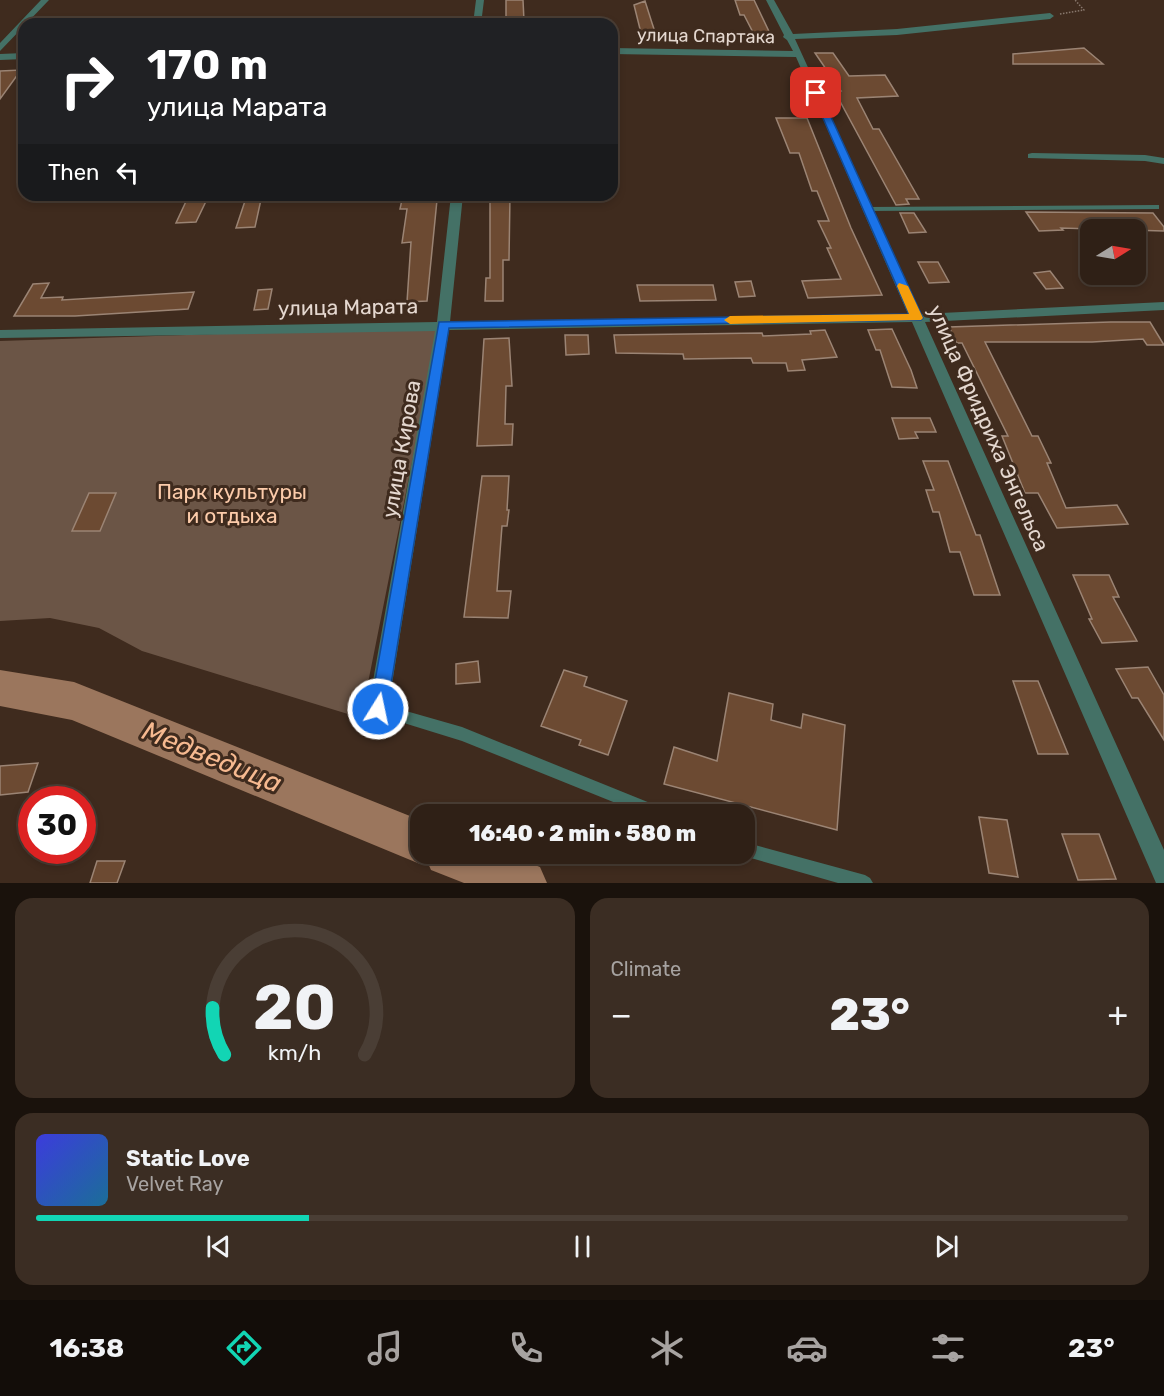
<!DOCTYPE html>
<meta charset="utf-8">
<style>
body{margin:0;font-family:Rubik,sans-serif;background:#3b2d23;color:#f1f3f6;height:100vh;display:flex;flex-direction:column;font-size:22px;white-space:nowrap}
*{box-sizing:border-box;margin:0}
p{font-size:20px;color:#a7a3a1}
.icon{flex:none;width:33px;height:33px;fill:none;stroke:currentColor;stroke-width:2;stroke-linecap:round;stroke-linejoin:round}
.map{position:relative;height:883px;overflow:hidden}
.side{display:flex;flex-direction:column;gap:15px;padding:15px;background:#1a120c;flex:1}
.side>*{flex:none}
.hud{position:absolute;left:18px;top:18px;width:600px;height:183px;border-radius:18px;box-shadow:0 3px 9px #0003,0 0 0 2px #4a3e35;background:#202124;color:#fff;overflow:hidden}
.needle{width:39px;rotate:79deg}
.controls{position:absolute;left:1080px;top:219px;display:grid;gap:12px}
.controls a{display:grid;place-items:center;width:66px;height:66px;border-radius:12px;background:#2f2016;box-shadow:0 3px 9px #0003,0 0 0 2px #4a3e35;font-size:30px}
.speed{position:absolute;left:18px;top:786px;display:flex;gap:12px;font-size:30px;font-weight:700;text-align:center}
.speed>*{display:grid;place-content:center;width:78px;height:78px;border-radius:50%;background:#2f2016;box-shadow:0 3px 9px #0003,0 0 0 2px #4a3e35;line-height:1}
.speed .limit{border:9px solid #d22;background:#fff;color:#111}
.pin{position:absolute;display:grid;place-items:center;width:51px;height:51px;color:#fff;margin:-26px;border-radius:12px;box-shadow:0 3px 9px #0006}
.me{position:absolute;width:66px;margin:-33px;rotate:10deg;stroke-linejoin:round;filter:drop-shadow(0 0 4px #0008)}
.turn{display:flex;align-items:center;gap:21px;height:126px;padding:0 30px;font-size:27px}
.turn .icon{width:78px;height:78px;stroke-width:2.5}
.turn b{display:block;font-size:42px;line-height:51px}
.then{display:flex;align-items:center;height:57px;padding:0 30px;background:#0003;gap:12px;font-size:22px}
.big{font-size:45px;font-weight:800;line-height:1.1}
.side .card{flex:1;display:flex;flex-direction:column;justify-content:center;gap:9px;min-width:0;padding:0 21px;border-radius:18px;background:#3b2d23}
.side .dial{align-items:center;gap:0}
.dial svg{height:156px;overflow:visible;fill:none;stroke:#4a3e35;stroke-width:7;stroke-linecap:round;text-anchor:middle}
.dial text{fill:#f1f3f6;stroke:none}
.song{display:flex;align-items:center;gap:18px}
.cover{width:72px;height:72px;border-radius:9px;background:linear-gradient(135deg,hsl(240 70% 55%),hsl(200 70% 35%))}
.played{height:6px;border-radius:3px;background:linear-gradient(90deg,#12d5b4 25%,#4a3e35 25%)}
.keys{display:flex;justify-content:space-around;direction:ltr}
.heat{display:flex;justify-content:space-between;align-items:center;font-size:33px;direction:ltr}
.side .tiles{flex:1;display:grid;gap:15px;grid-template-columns:1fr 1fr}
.card:last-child{grid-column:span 2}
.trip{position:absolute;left:410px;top:804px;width:345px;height:60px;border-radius:18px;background:#2f2016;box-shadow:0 3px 9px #0003,0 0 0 2px #4a3e35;font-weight:800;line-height:60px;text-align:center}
.menu{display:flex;height:96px;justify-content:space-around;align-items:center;background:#130d09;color:#a7a3a1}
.menu .icon{width:42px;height:42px}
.menu .current{color:#12d5b4}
.menu b{font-size:27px;color:#f1f3f6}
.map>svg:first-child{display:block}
</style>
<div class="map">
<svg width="1164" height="883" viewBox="0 0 1164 883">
<rect width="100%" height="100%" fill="#3f2b1e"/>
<path fill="#6b5546" d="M439,327l-78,391 -219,-67 -43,-23 -49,-10 -50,3v-280z"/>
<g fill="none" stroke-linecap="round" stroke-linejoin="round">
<path fill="#9b765d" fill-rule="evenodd" d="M0,670l74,12 346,138v34h86l34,13 7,16h-83l-33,-13 -4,-9 -7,3 -348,-144 -72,-14z"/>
</g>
<path fill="#6c4a32" stroke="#9b8474" stroke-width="1.5" d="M506,0h17l1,21 -18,1z
M735,0h19l20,42h-16l-14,-27h-4z
M645,1l7,22 6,18h-15l-9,-36z
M1084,48l19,16h-90v-10z
M815,53h18l16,23 36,-1 13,21 -41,2 16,31h6l40,70h-13l3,5 -13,1 -61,-113 6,-1z
M21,70l-21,29v-28z
M776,118h31l44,110 31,67 -74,3 -6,-17 39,-2 -14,-31h4l-13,-27h11l-12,-30h-5l-13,-38h-9z
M189,195h20l-13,27 -20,1z
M247,195h15l-7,32 -19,1z
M403,195h18l-1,5h17l-10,101 -20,1 4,-60 -9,1 5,-34h-7z
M490,195h20l-1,65h-6v41h-18l1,-23h4z
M1026,212l127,1 11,14v4l-103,-3 2,2 -24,1z
M900,213h14l12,19 -17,1z
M918,262h20l11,20 -20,1z
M1050,271l13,17 -17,1 -12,-16z
M751,281l4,15 -16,1 -4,-15z
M49,283l-8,15 22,-1 -1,3 132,-8 -6,17 -113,7h-61l19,-32z
M637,285h76l3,15 -76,1z
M272,289l-4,20 -14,1 4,-20z
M1111,322h39l14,23h-17l-4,-6 -51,3h-107l47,94h6l13,27h-4l19,45 51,-3 11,19 -71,4 -19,-35h-13l-23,-57h6l-46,-93h-5l-8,-16z
M892,329l19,41 6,18 -25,-1 -12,-37h-4l-8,-20z
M825,330l12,27 -35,3 3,10 -17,1 -2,-8h-33l-2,-5 -67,1 -1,-5 -67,-1 -2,-18 148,-2 1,3 48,-2 -1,-3z
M565,335h23l1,19 -23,1z
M509,338l3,48h-6l-1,38h8l-1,21 -35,1 7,-107z
M892,418h38l6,14h-21l3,6 -19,1z
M923,461h25l28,74h4l20,60h-26l-14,-43h-10l-11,-40h-6l-7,-22h8z
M482,476h27l-2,34h2l-2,16h-5l-5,65h14l-3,27 -44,-1z
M89,493h27l-16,38h-28z
M1073,575h36l10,22h-6l24,44 -35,2 -13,-24h3z
M478,661l2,21 -24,2v-20z
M1148,667l16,28v45l-26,-42h-6l-16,-29z
M564,670l23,7 -3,9 43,15 -19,54 -29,-10 2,-5 -40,-14z
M1013,681h25l30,73h-30z
M729,693l44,11 -2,16 30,8 2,-14 42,11 -8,105 -173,-46 10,-37 43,14z
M38,763l-10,29 -28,3v-29z
M979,817l28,3 11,57 -29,-4z
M1062,834h37l17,45 -38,1z
M97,861h28l-8,22h-27z"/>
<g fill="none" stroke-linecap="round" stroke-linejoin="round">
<path stroke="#89796e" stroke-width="1.5" stroke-dasharray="1.5 1.5" stroke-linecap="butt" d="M1060,14l24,-4 -9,-10"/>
<path fill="#447166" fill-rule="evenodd" d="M1156,205h3v4l-291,2 -4,-2 4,-2z
M378,703l84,24 203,82 2,5h-24l-181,-73 -84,-26 -5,-1 -2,-5 2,-5z
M744,842l121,33 5,3 3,5h-35l-94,-27 -6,-2h6z"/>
<path fill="#447166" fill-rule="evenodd" d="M41,0h8l-49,51v-8z
M476,0h8l-3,24h-8z
M766,0h8l19,34 104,-5 153,-16 4,3 -4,3 -153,16 -102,4 126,275 243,-12v8l-239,12 239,528v33h-8l-244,-561 -463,8 -61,379 -3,6 -7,3 -7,-3 -3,-6 67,-378 -435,7v-8l437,-8 14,-127h12l-13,127 458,-8 -112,-257 -184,-3v-6l181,3 -6,-11 -4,-3 1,-2z
M24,53v6l-24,1v-6z
M1032,153l113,2 19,3v6l-19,-3 -117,-3v-4z"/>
</g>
<path fill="#1a73e8" stroke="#114b97" stroke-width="1.5" d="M816,90l4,3 103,225 -2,2 -472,8 -62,381 -3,6 -6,2 -6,-2 -2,-6 69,-387 470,-8 -97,-221z"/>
<path fill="#f59e0b" d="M899,283l9,3 15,32 -2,2 -191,4 -6,-4 6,-4 179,-2 -12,-28z"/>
<g text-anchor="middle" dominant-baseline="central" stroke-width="6" stroke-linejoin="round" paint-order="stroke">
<g font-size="18" fill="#e5d8d0" stroke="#3f2b1e">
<text transform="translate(706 36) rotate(1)">улица Спартака</text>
</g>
<g font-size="21" fill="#e5d8d0" stroke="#3f2b1e">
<text transform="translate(348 307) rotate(-1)">улица Марата</text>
<text transform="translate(989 428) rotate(66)">улица Фридриха Энгельса</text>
<text transform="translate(401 449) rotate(-80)">улица Кирова</text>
</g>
<g font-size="21" fill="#fccbaa" stroke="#3f2b1e">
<text x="232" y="491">Парк культуры<tspan x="232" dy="24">и отдыха</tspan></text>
</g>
<g font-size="27" font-style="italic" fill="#f6b990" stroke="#3f2b1e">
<text transform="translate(212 757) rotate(22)">Медведица</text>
</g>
</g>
</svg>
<div class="controls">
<a><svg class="needle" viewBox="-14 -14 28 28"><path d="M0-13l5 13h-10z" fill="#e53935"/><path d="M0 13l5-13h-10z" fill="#a7a3a1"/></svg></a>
</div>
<div class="speed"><div class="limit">30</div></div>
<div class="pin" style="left:816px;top:93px;background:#d93025"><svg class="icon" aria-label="arrive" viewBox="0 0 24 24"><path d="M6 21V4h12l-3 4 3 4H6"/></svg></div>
<svg class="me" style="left:378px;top:709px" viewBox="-20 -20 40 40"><circle r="17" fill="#1a73e8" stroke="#fff" stroke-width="3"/><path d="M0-11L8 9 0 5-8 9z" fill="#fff"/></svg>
<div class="trip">16:40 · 2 min · 580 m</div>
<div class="hud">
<div class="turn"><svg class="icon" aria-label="right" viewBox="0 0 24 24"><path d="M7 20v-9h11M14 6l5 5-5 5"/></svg><div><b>170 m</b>улица Марата</div></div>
<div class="then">Then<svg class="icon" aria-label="left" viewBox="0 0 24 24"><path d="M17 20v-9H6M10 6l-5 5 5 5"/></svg></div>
</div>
</div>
<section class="side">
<div class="tiles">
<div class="card dial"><svg viewBox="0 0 100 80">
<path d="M14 69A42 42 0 1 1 86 69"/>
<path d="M14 69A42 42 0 0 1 8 45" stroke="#12d5b4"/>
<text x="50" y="56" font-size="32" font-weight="700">20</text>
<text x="50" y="72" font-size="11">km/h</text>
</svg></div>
<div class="card"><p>Climate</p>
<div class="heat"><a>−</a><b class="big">23°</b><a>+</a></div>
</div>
<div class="card">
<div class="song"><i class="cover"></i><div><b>Static Love</b><p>Velvet Ray</p></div></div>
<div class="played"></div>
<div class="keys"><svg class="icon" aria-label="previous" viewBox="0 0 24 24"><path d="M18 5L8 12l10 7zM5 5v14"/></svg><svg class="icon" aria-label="pause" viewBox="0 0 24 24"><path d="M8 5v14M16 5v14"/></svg><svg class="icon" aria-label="next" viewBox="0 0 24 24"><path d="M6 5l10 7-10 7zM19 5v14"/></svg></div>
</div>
</div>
</section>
<nav class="menu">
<b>16:38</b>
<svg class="icon current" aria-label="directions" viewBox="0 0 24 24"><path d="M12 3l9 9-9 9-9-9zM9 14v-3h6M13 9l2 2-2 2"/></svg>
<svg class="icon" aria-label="music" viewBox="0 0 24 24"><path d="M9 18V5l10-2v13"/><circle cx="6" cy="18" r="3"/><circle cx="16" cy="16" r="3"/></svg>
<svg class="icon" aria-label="phone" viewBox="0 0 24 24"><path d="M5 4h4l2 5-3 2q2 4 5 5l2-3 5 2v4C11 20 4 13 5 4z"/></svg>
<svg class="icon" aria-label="climate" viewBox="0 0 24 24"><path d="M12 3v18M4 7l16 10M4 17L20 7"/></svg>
<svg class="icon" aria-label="car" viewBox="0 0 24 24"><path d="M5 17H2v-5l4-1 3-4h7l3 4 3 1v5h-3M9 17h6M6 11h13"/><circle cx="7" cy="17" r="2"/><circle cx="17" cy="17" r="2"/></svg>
<svg class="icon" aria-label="filters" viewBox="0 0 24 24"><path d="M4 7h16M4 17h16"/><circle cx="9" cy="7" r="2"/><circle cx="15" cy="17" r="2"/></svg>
<b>23°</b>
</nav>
